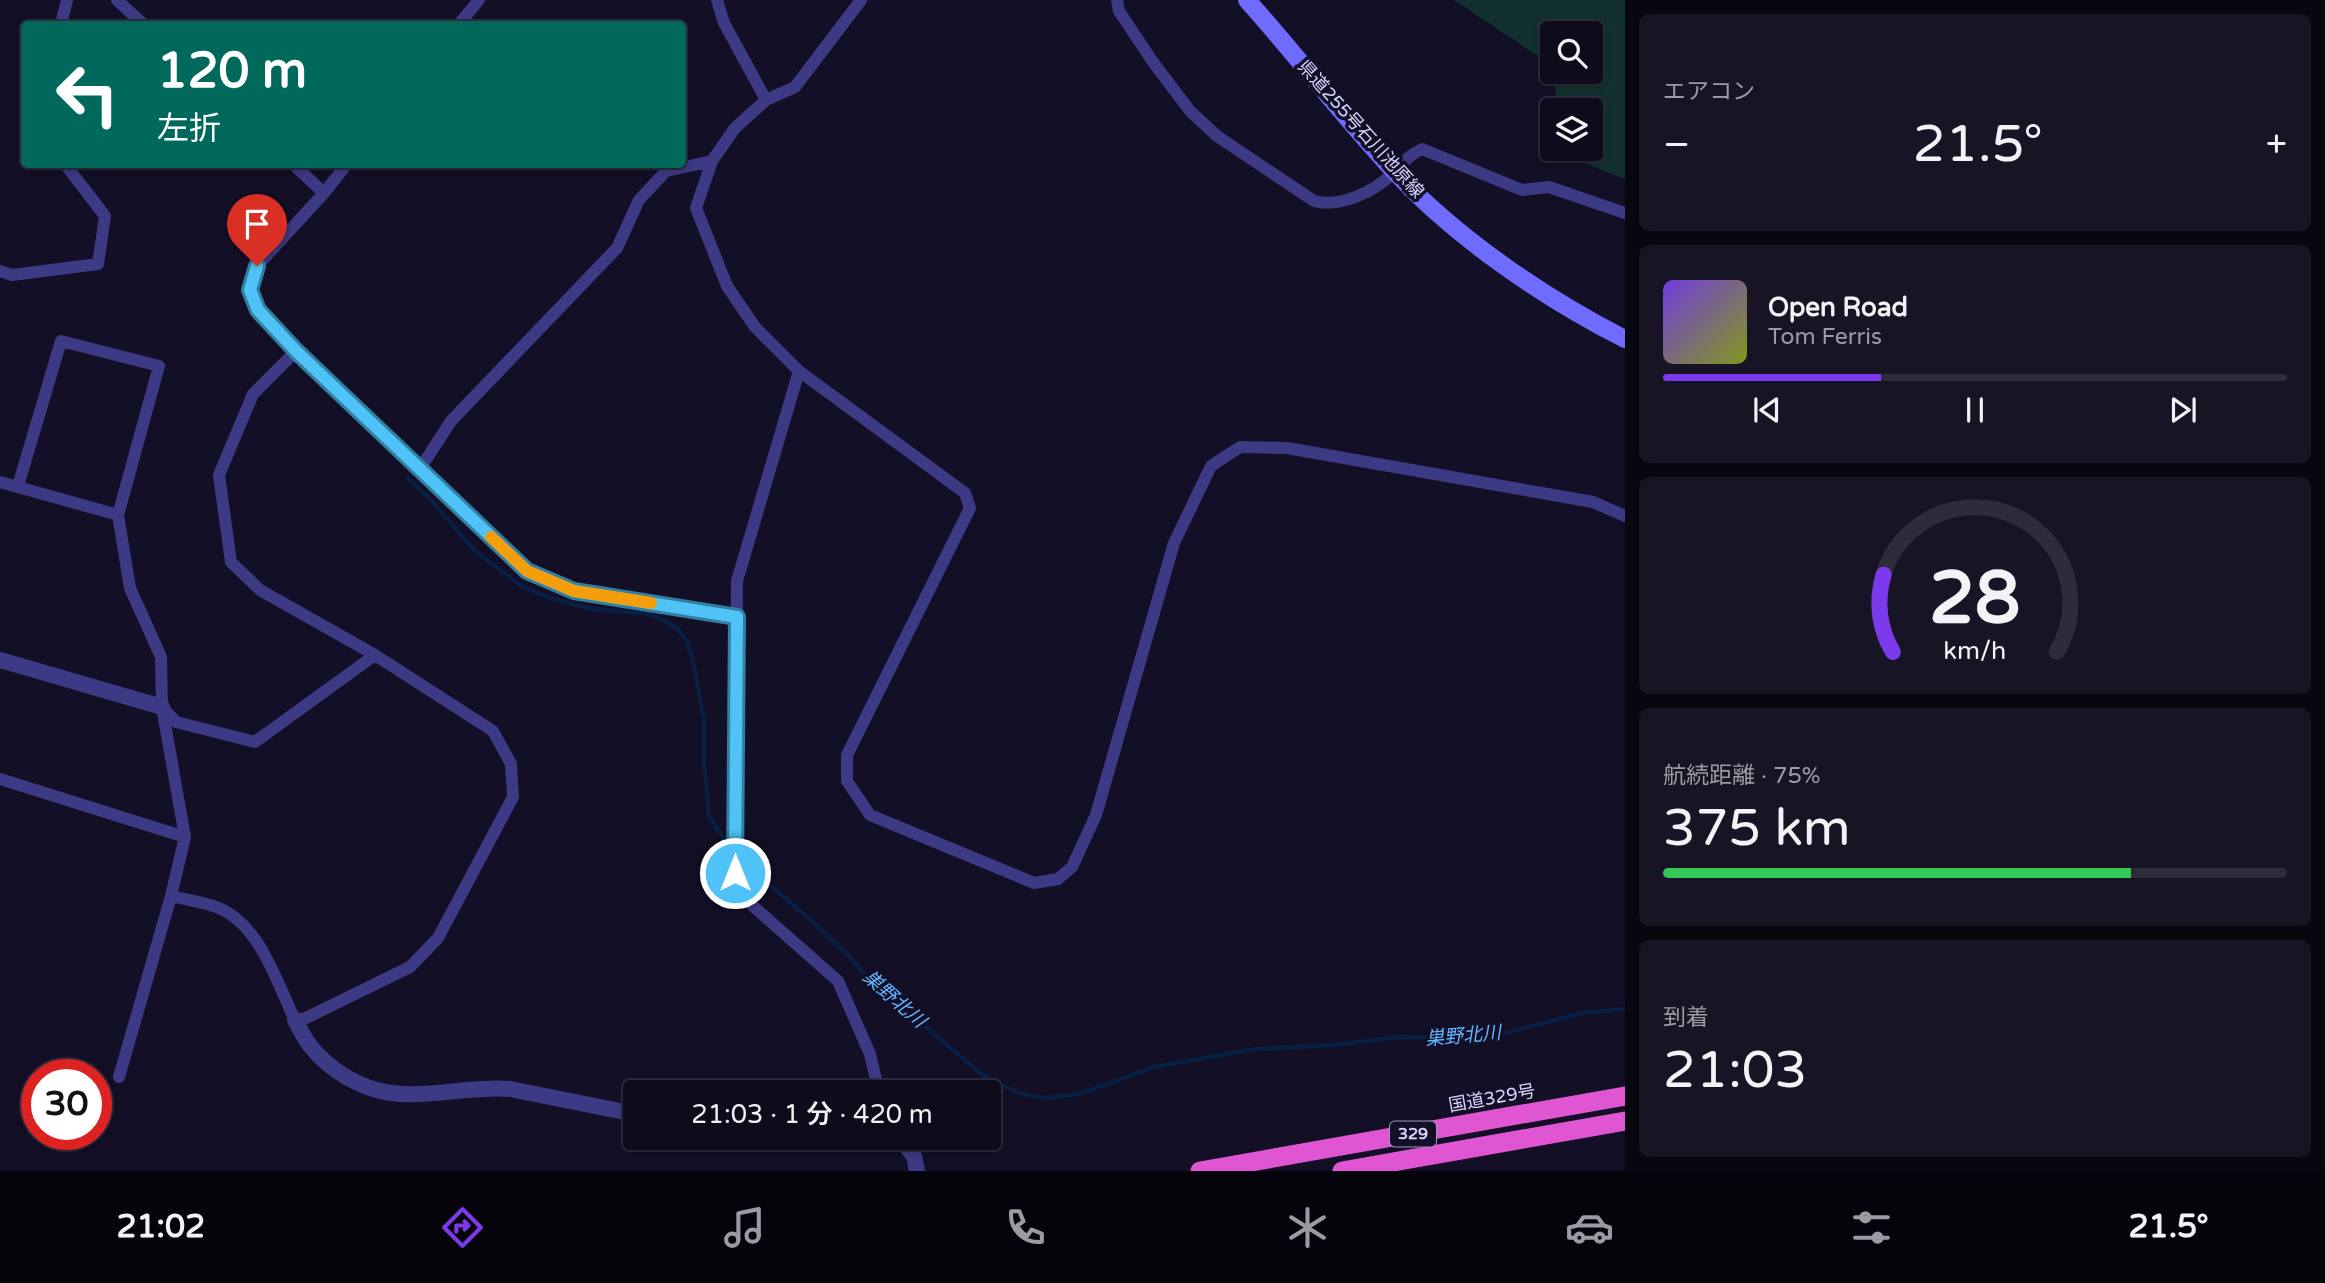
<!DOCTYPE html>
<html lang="ja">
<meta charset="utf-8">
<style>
body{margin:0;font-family:"Varela Round","Noto Sans JP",sans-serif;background:#171425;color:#f1f3f6;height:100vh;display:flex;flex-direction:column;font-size:26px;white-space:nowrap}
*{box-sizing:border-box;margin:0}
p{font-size:23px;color:#9b9ba3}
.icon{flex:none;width:38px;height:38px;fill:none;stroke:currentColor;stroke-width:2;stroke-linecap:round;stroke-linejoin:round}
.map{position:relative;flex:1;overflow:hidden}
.sheet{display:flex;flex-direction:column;gap:14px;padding:14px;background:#08060f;width:700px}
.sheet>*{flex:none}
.top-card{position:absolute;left:21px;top:21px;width:665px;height:147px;border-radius:7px;box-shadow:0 4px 10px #0003,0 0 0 2px #2e2b3b;background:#00695c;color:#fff;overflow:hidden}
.fabs{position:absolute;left:1540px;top:21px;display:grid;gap:14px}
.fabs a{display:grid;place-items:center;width:63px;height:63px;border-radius:7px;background:#0e0b1c;box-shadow:0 4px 10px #0003,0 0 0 2px #2e2b3b;font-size:35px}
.speed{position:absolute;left:21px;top:1059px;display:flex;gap:14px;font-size:35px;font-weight:700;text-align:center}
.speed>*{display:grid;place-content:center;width:91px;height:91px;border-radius:50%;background:#0e0b1c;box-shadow:0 4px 10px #0003,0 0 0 2px #2e2b3b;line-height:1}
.speed .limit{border:10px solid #d22;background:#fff;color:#111}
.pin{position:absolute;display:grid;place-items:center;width:60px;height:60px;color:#fff;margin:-72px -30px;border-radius:50% 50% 50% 0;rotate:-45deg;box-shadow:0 0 7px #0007}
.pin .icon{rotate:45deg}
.me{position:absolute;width:77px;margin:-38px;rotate:0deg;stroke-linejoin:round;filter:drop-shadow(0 0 5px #0008)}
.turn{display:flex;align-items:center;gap:24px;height:147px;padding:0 21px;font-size:32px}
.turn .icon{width:91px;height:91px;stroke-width:2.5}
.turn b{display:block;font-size:49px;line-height:60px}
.big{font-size:52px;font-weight:600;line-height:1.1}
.sheet .tile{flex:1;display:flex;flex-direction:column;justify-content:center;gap:10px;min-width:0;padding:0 24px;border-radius:10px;background:#171425}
.sheet .dial{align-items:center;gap:0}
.dial svg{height:182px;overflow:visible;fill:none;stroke:#2e2b3b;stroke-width:7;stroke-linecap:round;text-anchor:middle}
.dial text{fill:#f1f3f6;stroke:none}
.song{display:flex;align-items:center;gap:21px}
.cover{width:84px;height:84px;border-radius:10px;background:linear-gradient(135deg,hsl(260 70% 55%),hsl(70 70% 35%))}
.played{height:7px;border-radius:4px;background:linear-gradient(90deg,#7c3aed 35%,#2e2b3b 35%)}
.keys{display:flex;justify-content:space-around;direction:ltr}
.heat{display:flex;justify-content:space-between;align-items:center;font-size:38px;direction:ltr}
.charge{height:10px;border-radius:5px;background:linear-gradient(90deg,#34c759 75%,#2e2b3b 0)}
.trip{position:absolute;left:623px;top:1080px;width:378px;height:70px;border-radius:7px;background:#0e0b1c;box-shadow:0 4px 10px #0003,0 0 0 2px #2e2b3b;font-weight:600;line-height:70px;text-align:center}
.tabs{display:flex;height:112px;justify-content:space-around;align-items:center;background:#06040b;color:#9b9ba3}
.tabs .icon{width:49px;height:49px}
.tabs .on{color:#7c3aed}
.tabs b{font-size:32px;color:#f1f3f6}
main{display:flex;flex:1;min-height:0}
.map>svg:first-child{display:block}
</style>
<main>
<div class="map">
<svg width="1625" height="1171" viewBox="0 0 1625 1171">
<rect width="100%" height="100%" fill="#130f26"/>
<path fill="#12302f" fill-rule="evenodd" d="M1454,0h171v179l-56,-22 -2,-8h24v-39h-32l-9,-46zM1552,33h39v39h-39z"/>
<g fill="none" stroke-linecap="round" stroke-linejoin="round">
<path stroke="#0a1f44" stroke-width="4.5" d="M408,479l20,18 48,55 47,35 24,10 40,11 61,6 15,6 14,8 10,14 5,15 12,63v43l5,53 23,35
M738,858l74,63 38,36 17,20 112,95 22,13 22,9 22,4 34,-4 75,-27 101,-18 79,-4 66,-8 57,1 42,-3 82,-22 44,-4"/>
<path stroke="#3d3a85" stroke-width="12" d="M117,0l26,24
M717,0l7,23 42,77
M861,0l-66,87 -29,13 -31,28 -23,33 -16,47 31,78 28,41 44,44 166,122 5,15 -123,247v26l23,34 164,68 24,-4 14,-12 24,-52 78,-272 37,-77 29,-19 47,1 306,54 32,14
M1117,0l2,11 34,51 37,49 27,25 97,65c26,7 60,-9 79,-28 12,-11 13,-16 29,-24l100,41 27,-3 76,26
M61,24l6,-24
M459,24l20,-24
M293,164l31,29
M347,164l-23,29 -67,73 -7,24 8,20 38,41 231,220 47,20 163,26
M0,271l12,4 86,-11 7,-48 -40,-52
M799,371l-62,210 -2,292 9,25 94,83 32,73 9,38
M420,469l31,-48 166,-173 22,-48 27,-29 46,-10
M0,482l118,33
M18,486l43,-145 98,25 -41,149 12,73 31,69 1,50 23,130 -14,59 -52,181
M164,709l12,13 79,20 120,-87
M0,779l185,58
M171,896c16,4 34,6 48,12 41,17 58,75 76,112l11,-2 104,-51 28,-29 75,-141 -2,-33 -18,-33 -118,-76 -115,-65 -29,-28 -12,-87 34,-81 43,-43"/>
<path stroke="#3d3a85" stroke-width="16" d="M0,660l162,47
M295,1020c5,9 10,20 17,28 19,23 49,41 79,45 37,5 80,-7 119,-4l125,25
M900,1138l14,18 3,15"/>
<path stroke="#6f6bff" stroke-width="18" d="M1247,0c50,56 95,115 146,170 62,67 151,128 232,169"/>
<path stroke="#e055d1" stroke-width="19" d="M1200,1171l425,-75
M1342,1171l283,-50"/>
</g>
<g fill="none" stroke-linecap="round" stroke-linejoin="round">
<defs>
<path id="route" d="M257,266l-7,24 8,20 38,41 231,220 47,20 163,26 -2,256"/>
</defs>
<use href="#route" stroke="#337fa1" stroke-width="18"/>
<use href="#route" stroke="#4fc3f7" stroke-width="12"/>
<path stroke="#f59e0b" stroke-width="12" d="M491,537l36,34 47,20 77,12"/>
</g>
<g text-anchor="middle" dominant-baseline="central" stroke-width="7" stroke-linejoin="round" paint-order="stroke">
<rect fill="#130f26" stroke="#9e99be" stroke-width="2" x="1390" y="1121.5" width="46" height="25" rx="5"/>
<g font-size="16" font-weight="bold" fill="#d9d4ff">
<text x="1413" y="1134">329</text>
</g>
<g font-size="18" fill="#d9d4ff" stroke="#130f26">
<text transform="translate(1361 129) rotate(48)">県道255号石川池原線</text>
<text transform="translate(1492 1098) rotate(-10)">国道329号</text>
</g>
<g font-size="19" font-style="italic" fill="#62b6ff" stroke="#130f26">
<text transform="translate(894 999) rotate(41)">巣野北川</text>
<text transform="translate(1463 1036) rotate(-5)">巣野北川</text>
</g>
</g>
</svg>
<div class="fabs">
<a><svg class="icon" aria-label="search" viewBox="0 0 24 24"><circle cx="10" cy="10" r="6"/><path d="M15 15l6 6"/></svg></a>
<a><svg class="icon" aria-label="layers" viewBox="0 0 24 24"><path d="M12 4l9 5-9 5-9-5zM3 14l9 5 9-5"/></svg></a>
</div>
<div class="speed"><div class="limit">30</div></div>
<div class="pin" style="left:257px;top:266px;background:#d93025"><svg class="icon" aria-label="arrive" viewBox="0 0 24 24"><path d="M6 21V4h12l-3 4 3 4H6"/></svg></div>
<svg class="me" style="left:735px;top:873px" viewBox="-20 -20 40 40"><circle r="17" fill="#4fc3f7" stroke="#fff" stroke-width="3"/><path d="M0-11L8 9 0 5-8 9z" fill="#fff"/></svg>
<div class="trip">21:03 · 1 分 · 420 m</div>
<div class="top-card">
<div class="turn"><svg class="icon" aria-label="left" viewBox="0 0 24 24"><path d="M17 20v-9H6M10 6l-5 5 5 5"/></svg><div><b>120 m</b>左折</div></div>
</div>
</div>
<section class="sheet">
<div class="tile"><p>エアコン</p>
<div class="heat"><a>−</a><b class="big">21.5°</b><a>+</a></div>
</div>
<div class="tile">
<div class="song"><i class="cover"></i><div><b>Open Road</b><p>Tom Ferris</p></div></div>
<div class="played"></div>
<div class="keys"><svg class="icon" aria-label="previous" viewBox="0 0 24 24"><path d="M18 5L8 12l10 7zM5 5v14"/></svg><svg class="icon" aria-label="pause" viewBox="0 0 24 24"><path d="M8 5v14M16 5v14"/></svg><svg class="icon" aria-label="next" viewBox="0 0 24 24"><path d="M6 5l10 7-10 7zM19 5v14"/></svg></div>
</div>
<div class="tile dial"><svg viewBox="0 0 100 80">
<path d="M14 69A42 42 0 1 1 86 69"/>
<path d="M14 69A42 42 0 0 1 10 35" stroke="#7c3aed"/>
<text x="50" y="56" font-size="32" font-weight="700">28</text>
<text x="50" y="72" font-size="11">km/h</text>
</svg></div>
<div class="tile"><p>航続距離 · 75%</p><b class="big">375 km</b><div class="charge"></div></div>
<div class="tile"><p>到着</p><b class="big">21:03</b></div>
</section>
</main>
<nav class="tabs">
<b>21:02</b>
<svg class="icon on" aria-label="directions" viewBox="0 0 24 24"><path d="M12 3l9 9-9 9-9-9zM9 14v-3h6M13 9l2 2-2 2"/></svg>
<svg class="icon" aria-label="music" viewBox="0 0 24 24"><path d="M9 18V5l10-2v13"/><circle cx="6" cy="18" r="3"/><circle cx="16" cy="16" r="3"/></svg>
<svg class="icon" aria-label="phone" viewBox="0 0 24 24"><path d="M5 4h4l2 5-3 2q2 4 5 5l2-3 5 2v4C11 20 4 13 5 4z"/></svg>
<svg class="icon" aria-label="climate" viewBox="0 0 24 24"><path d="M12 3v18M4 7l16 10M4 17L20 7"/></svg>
<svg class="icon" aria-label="car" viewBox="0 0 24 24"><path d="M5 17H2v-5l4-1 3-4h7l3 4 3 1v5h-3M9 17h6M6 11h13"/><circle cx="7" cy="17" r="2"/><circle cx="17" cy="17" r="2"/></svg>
<svg class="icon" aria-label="filters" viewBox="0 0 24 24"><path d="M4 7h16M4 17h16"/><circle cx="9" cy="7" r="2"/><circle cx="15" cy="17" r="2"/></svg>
<b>21.5°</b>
</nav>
